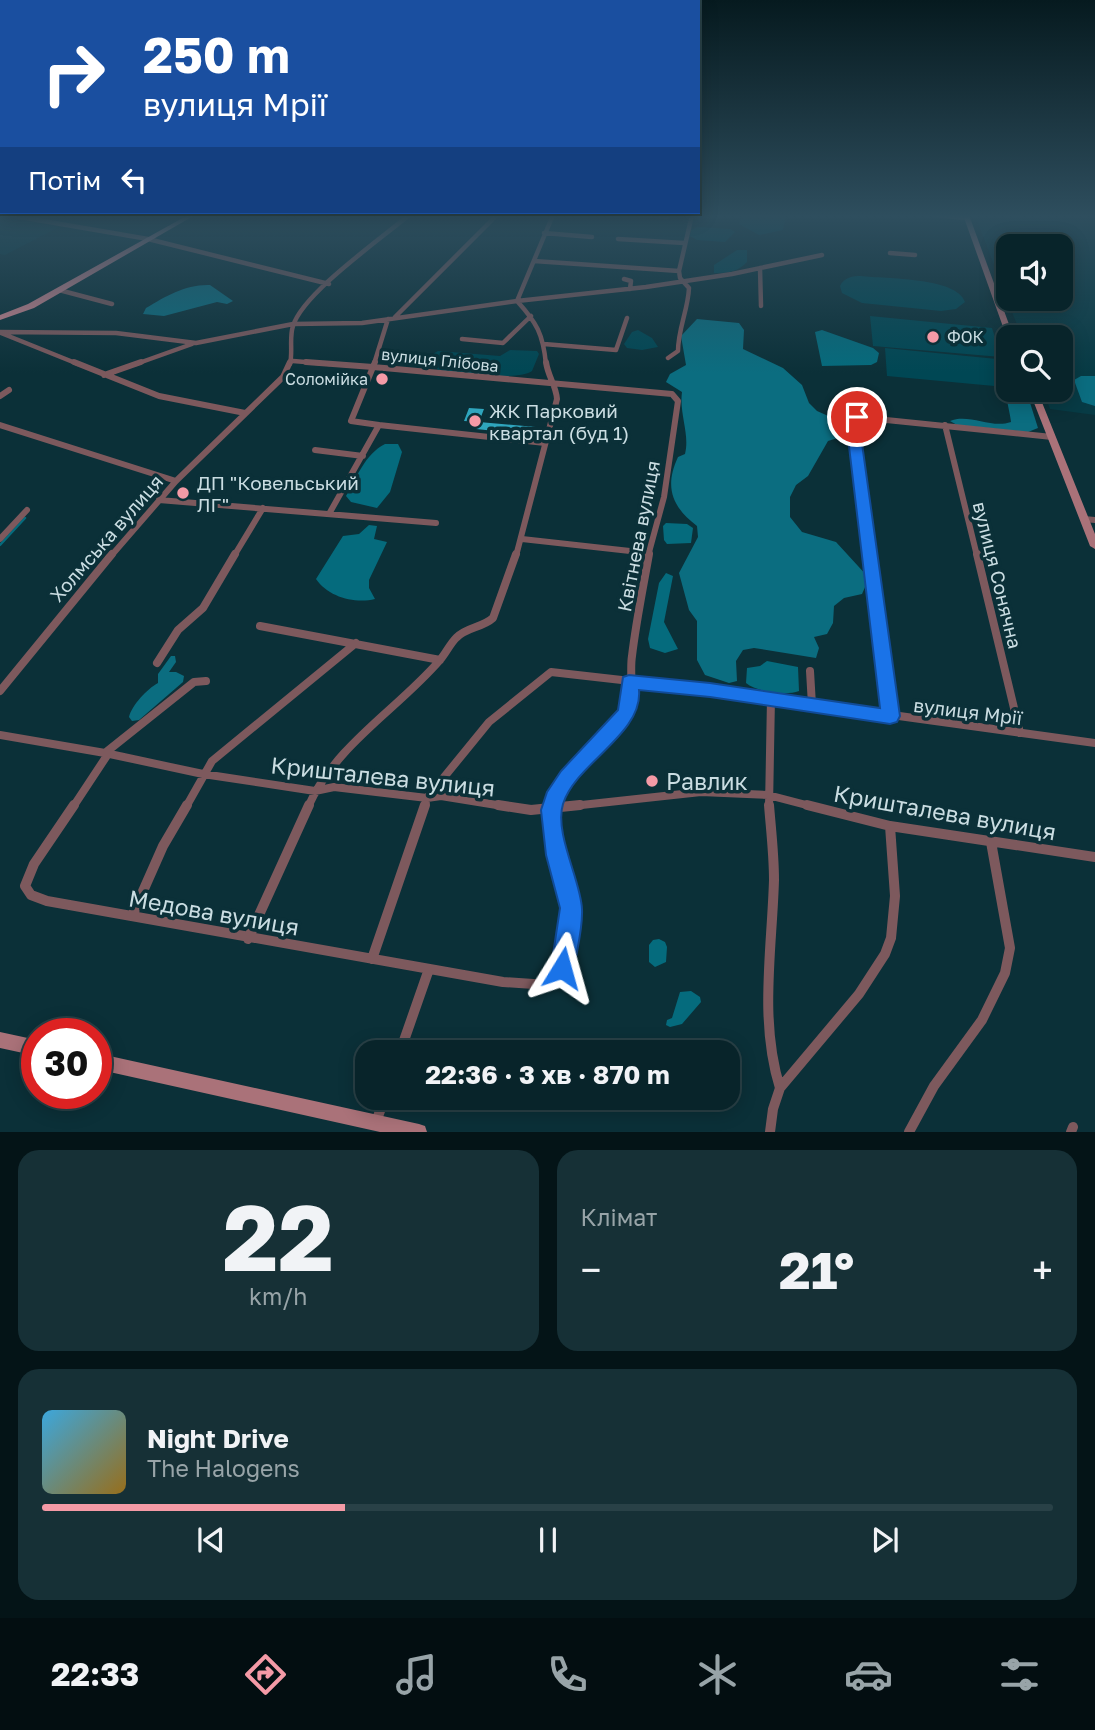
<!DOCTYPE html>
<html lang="uk">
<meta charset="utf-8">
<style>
body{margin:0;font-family:"Golos Text",sans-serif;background:#163036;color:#f1f3f6;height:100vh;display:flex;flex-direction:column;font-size:26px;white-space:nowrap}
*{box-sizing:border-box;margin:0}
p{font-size:23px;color:#98a4a8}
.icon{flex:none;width:38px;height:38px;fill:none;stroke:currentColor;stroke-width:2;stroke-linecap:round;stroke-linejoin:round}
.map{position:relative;height:1132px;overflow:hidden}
.panel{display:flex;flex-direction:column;gap:18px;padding:18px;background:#041417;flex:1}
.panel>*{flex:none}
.hud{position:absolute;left:0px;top:0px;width:700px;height:214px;box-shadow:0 4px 18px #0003,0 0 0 2px #294147;background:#1a4fa0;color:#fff;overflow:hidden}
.buttons{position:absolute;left:996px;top:234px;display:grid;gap:14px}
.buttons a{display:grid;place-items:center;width:77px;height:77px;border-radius:14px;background:#08242a;box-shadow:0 4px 18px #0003,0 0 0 2px #294147;font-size:35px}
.speed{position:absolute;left:21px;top:1018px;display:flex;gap:14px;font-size:35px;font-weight:700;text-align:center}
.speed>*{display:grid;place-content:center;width:91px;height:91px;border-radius:50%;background:#08242a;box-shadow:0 4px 18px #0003,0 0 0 2px #294147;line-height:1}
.speed .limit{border:10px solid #d22;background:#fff;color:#111}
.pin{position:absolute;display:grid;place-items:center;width:60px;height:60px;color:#fff;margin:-30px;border:4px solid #fff;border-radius:50%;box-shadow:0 2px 7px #0007}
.me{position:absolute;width:77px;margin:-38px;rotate:8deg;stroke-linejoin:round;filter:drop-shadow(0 0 5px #0008)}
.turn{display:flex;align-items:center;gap:24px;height:147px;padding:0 28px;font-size:32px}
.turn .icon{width:91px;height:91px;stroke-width:2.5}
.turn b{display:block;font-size:49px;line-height:60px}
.then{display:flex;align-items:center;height:66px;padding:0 28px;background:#0003;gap:14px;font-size:26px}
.big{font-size:52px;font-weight:700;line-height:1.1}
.panel .widget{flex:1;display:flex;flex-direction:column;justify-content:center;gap:10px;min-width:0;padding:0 24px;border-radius:21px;background:#163036}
.panel .dial{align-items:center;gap:0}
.dial b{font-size:91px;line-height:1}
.song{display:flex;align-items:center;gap:21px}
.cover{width:84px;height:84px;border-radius:10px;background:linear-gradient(135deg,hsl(200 70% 55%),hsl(40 70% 35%))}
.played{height:7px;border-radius:4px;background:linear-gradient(90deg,#f49aa6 30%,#294147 30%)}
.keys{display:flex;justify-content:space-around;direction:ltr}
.heat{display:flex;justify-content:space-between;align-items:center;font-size:38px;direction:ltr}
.panel .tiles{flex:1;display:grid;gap:18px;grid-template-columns:1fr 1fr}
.widget:last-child{grid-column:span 2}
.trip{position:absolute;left:355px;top:1040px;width:385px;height:70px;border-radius:21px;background:#08242a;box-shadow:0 4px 18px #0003,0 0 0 2px #294147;font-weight:700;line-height:70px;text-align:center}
.tab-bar{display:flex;height:112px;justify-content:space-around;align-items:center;background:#030e11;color:#98a4a8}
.tab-bar .icon{width:49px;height:49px}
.tab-bar .current{color:#f49aa6}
.tab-bar b{font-size:32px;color:#f1f3f6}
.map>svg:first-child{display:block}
</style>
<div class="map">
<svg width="1095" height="1132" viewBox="0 0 1095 1132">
<rect width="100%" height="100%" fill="#0b3038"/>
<path fill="#073b45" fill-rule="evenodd" d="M975,215h120v200l-45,-6 -7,-19h17v-52h-38zM1008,247h52v52h-52z
M5,217l54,10 -54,28 -5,-1v-34z"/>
<path fill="#004754" d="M742,215h44l-3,15 -24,5 -20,-11z
M698,227l32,2 5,3 -10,10 -28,-2 -7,-4 1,-6z
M737,250h10v12c-9,10 -20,11 -33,11v-8z
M861,276c24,3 96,1 104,26l-9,7 -15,2 -79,-8 -20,-10 -2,-7c4,-9 13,-10 21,-10z
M870,316l122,12 9,29 -128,-11z
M638,330l14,8 6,9 -16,3 -15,-2 -3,-4 8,-12z
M885,348l112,11 8,28 -118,-11z
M510,350l27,1 2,3 -7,17c-13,10 -86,4 -101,-4l2,-13 5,-3 62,5z"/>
<path fill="#0b6d80" d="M210,285l23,16 -6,3 -10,-2 -53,14 -21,-2 3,-6c20,-12 40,-24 64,-23z
M697,319l42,4 5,7 -1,19 40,19 19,17 7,18 8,8 25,11 2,14 -16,5 -20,35 -12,9 -6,12v20l12,15 34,10 33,36 -7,16 -18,4 -10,8 -1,17 -6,11 -13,3 5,11 -3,10 -62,-10 -11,2 -7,11 1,20 -8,2 -24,-8 -8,-15v-39l-8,-11 -10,-37 19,-36 -1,-11c-25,-19 -33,-39 -19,-69l7,-3c5,-20 -6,-40 -3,-62l-16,-10 4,-8 16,-9 -5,-29z
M1081,376h14v30l-13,-4 -8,-22z
M1008,386v4h18l12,38 -10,4 -71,-7 -7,-4c19,-8 41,8 61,1 -1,-11 -7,-27 -3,-36z
M171,656h4l1,6 -7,10h7l8,4 -1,6 -44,38 -7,1 -3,-4c3,-12 18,-28 29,-34v-9z"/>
<path fill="#056b7d" d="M822,330l51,18 6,5 -2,9 -6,3 -49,1 -7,-34z
M385,444h13l4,8 -12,40 -13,16 -26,-6 -5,-6c11,-19 19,-42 39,-52z
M666,523l21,1 6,4 -2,15 -24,1 -3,-4 -1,-14z
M369,525l8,1 -3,13 13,3 -18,38v8l6,11c-20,5 -47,-2 -59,-20l27,-43 16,-2z
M666,573l7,3 -9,46 14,27 -13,4 -15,-5 -2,-9 11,-56z
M767,661l31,6 1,24c-13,5 -42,1 -53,-8l1,-15 13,-2z
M659,939l6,3 2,5 -1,15 -11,5 -6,-5v-17l4,-5z
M691,991l9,6 1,5 -19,22 -12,3 -4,-2 1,-5 5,-2 8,-26z"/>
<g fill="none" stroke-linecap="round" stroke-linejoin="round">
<path stroke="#056b7d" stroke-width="2.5" d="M0,545l25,-27"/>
</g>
<path fill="#2fa5bd" d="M469,408l15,1 -5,13 57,5 -2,8 -58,-6 3,-7 -15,-1z"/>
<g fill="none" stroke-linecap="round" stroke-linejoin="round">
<path stroke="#7d595d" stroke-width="4.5" d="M8,215l140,24 181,45
M644,215l23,2
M934,215l32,3
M544,233l48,4
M618,239l66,4
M890,253l25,2
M534,261l145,10
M760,268l1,38
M624,279l7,2 -1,8
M59,290l53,14
M395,317l102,-102
M0,332l116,1 80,10 97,-19 69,-1 155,-22 129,-14 86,-13 90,-19
M1,333l77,31
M462,339l41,4 28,-27
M544,344l72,6 11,-32
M668,358l10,-7c0,-22 10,-41 11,-63l-9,-10 -1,-7 13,-56
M293,361l37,3
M136,364l56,-20
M290,364c3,-13 -1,-26 3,-38 10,-33 88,-87 116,-111
M374,364l14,-45
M546,364c-3,-30 -9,-41 -29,-63l36,-86"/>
<path stroke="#7d595d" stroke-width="6" d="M74,362l85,34 86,17
M306,362l67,5 -22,54 28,4
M375,362l-2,5 299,27 6,7 -14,96 -16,59
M104,375l37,-13
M0,396l9,-6
M0,425l176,56
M945,425l32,131
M315,450l48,6
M159,500l277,23
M329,514l50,-89 166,18
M1084,519l11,1
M0,539l27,-29
M522,539l126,14
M111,556l65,-75 107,-104 7,-15
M234,556l29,-48
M516,556l41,-157c-1,-14 -9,-22 -11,-37
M870,556l-17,-135 4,-4 195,20"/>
<path stroke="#7d595d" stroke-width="8" d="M870,554l20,162
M977,554l43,179
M260,626l180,34
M157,663l21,-33 25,-22 32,-54
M810,671l2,34
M0,691l112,-137
M0,735l105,18 98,21 112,17 19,-4 93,11 14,-2 68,11
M105,753l89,-71 12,-1
M73,807l35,-53
M186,807l26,-46 144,-118
M308,807c28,-63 89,-97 132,-147 6,-7 10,-16 16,-22 10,-11 26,-10 37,-20l23,-64
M424,807l3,-9 62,-76 62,-50 159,18 385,53
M552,807c9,-39 52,-61 73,-93 11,-17 4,-40 7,-58 4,-34 11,-68 17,-102
M563,807l138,-15 67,3 46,12
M769,807l2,-109"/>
<path stroke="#7d595d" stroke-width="10" d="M74,805l-40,59 -9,22 6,9 16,6 456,81 45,3 8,-6 6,-11 9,-60 -15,-53 -4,-50
M498,805l33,5 49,-5
M769,805c2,25 5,50 5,75 -2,69 -15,141 6,208
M807,805l83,21 205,31
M132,916l31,-70 24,-41
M248,939l61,-134
M372,959l53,-154
M400,1052l29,-83
M376,1122l9,-25
M770,1132l3,-23 7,-21 79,-94 26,-40 6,-16 4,-42 -5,-70
M909,1132l25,-46 48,-66 23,-47 5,-25 -19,-106
M1071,1132l2,-5"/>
<path fill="#aa7279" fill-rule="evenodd" d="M963,215h6l45,123h-7z
M1029,390h8l58,144v15l-5,-3z
M0,1032l37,8v16l-37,-8z
M96,1053l323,71 6,2 2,6h-47l-284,-63z"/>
<path fill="#ce858f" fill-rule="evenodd" d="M188,215h7l-161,93 -34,12v-5l28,-11z"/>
</g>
<linearGradient id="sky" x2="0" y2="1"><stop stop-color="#061a1f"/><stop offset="0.58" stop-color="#2e4e5e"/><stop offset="1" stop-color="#2e4e5e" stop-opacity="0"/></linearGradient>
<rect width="1095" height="373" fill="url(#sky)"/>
<path fill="#1a73e8" stroke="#114b97" stroke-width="2" d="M857,413l6,4 -4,5 41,294 -3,6 -7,2 -180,-27 -71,-7c4,44 -63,73 -76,114 -9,29 18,77 19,105 1,19 -5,40 -8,59l-3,8 -9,4 -8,-4 -3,-8 9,-60 -14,-53 -5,-45 6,-18 14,-21 57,-61 5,-33 6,-2 81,8 170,25 -34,-287z"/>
<g fill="#f49aa6" stroke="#0b3038" stroke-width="2.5">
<circle cx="933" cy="337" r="7"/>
<circle cx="382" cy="379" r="7"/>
<circle cx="475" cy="421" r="7"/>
<circle cx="183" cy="493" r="7"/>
<circle cx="652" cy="781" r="7"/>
</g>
<g text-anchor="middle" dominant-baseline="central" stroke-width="7" stroke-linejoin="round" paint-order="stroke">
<g font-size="16" fill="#cadde2" stroke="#0b3038" text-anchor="start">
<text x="947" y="337">ФОК</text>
<text x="368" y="379" text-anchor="end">Соломійка</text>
</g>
<g font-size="16" fill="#cadde2" stroke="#0b3038">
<text transform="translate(440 360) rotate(6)">вулиця Глібова</text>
</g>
<g font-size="19" fill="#cadde2" stroke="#0b3038" text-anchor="start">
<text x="489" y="410">ЖК Парковий<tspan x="489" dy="22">квартал (буд 1)</tspan></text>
<text x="197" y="482">ДП "Ковельський<tspan x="197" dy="22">ЛГ"</tspan></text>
</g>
<g font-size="19" fill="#cadde2" stroke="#0b3038">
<text transform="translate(638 536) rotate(-79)">Квітнева вулиця</text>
<text transform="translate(106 538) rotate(-49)">Холмська вулиця</text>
<text transform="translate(998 575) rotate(76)">вулиця Сонячна</text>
<text transform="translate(968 711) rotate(7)">вулиця Мрії</text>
</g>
<g font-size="23" fill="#cadde2" stroke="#0b3038">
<text transform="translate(383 776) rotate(6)">Кришталева вулиця</text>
<text transform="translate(945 812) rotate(10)">Кришталева вулиця</text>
<text transform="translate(214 912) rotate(10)">Медова вулиця</text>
</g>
<g font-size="23" fill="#cadde2" stroke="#0b3038" text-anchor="start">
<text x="666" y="781">Равлик</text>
</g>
</g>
</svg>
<div class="buttons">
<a><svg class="icon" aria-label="sound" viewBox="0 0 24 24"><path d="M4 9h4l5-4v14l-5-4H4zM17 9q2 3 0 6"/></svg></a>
<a><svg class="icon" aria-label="search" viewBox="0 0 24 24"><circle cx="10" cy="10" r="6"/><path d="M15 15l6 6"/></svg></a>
</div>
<div class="speed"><div class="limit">30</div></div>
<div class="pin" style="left:857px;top:417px;background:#d93025"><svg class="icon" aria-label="arrive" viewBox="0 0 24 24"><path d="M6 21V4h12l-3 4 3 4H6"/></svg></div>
<svg class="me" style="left:562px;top:968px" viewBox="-20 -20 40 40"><path d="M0-17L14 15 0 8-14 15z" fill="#1a73e8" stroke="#fff" stroke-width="4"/></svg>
<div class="trip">22:36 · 3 хв · 870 m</div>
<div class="hud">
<div class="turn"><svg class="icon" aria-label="right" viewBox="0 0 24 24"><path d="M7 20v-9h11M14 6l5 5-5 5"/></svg><div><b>250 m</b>вулиця Мрії</div></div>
<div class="then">Потім<svg class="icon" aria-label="left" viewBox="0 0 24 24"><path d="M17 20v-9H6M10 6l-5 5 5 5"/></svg></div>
</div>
</div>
<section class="panel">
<div class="tiles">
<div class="widget dial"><b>22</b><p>km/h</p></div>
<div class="widget"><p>Клімат</p>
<div class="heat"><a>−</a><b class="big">21°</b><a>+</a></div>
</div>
<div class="widget">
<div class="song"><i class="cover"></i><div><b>Night Drive</b><p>The Halogens</p></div></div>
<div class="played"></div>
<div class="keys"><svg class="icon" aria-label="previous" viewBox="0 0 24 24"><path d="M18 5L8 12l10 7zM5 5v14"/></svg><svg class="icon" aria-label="pause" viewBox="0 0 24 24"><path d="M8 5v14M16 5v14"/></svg><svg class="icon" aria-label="next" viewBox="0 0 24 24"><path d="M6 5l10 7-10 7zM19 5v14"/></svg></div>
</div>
</div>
</section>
<nav class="tab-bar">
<b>22:33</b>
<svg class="icon current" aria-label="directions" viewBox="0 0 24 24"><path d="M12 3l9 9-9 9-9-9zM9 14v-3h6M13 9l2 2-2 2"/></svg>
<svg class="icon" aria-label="music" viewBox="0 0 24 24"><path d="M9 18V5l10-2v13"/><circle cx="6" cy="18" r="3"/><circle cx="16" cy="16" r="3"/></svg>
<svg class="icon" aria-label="phone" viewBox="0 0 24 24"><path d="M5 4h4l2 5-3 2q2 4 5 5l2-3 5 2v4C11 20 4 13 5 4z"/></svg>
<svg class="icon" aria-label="climate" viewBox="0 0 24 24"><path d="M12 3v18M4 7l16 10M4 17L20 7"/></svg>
<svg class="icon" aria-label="car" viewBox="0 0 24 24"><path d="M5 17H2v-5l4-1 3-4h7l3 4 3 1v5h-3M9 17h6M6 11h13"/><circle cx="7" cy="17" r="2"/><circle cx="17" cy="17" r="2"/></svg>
<svg class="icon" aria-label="filters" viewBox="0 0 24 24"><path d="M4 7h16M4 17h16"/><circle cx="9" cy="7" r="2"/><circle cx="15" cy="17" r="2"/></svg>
</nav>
